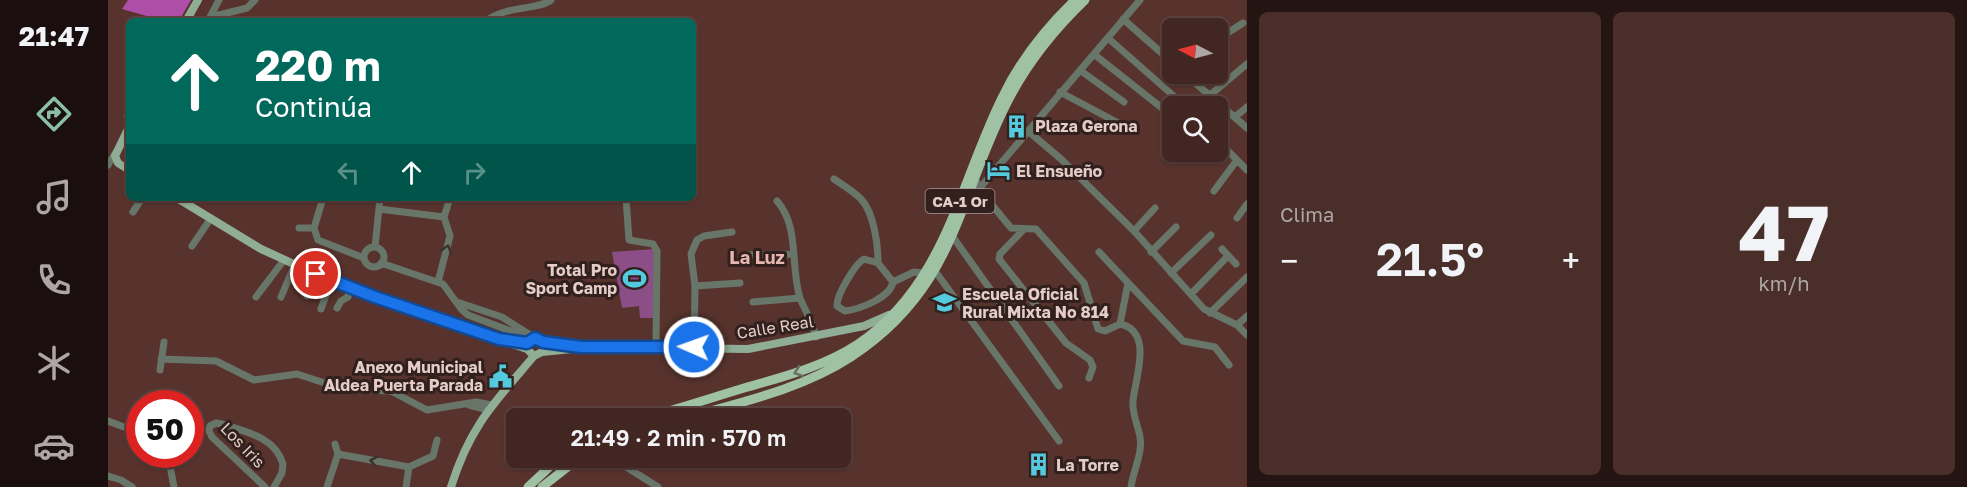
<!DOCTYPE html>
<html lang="es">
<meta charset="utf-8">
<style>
body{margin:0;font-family:"Golos Text",sans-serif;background:#492e2a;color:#f1f3f6;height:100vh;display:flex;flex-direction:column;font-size:22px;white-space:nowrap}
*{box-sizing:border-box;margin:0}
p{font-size:20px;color:#aea5a5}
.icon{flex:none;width:33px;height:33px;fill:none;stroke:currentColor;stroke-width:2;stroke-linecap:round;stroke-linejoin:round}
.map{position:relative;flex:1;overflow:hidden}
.details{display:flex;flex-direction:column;gap:12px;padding:12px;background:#241513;width:720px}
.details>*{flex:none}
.banner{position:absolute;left:18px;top:18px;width:570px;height:183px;border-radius:9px;box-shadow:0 2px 4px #0004,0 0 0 2px #5a4340;background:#00695c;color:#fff;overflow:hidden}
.needle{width:39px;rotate:276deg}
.buttons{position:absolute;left:1054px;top:18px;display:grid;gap:12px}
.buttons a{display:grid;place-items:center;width:66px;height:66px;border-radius:9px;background:#422622;box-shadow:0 2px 4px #0004,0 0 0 2px #5a4340;font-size:30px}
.speed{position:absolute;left:18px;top:390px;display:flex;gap:12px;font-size:30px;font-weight:700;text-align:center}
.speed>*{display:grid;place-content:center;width:78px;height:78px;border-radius:50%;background:#422622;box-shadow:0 2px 4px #0004,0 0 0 2px #5a4340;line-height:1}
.speed .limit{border:9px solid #d22;background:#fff;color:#111}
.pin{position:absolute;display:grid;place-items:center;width:51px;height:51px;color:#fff;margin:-26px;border:3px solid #fff;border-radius:50%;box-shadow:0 2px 6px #0007}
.me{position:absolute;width:66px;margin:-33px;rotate:272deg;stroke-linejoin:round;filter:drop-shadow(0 0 4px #0008)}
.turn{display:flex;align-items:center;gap:21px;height:126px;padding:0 30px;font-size:27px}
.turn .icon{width:78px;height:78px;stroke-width:2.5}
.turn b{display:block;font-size:42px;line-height:51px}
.lanes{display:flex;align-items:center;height:57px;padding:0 30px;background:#0003;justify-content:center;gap:30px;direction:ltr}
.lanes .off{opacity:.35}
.big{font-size:45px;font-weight:600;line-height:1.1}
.details .tile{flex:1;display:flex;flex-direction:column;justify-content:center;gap:9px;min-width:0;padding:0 21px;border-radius:9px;background:#492e2a}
.details .dial{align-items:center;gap:0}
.dial b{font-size:78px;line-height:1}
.heat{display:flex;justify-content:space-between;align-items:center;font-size:33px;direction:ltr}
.details .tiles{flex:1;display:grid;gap:12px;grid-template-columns:repeat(2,1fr)}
.trip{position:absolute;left:398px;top:408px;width:345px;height:60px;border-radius:9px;background:#422622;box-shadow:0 2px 4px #0004,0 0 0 2px #5a4340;font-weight:600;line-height:60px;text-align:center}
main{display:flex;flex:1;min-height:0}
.menu{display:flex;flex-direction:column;width:108px;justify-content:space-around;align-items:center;background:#1a0f0e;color:#aea5a5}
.menu .icon{width:42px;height:42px}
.menu .current{color:#8abfa5}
.menu b{font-size:27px;color:#f1f3f6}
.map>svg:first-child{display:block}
</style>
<main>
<nav class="menu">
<b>21:47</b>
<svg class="icon current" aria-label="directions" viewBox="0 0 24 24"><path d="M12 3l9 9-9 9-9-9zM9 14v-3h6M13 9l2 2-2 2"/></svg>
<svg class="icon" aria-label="music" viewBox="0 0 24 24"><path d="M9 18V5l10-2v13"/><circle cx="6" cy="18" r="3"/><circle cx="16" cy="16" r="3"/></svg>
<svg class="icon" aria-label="phone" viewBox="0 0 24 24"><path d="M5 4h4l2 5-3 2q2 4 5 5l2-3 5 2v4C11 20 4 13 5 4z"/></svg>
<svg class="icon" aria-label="climate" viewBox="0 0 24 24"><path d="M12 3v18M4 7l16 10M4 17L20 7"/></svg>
<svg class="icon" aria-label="car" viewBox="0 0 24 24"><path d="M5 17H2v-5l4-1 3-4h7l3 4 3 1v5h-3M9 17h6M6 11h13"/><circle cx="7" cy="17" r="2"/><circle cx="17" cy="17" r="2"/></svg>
</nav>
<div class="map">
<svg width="1139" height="487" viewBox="0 0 1139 487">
<rect width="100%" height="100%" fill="#58332d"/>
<path fill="#8c4e87" d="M547,249l-1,69h-14l-1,-12 -17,2 -10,-56z"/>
<path fill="#ad4ea7" d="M20,0h63l-12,21h-15l-42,-12z"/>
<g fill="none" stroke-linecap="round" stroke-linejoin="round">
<path stroke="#68766a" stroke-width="7" d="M81,17l8,4
M103,17l36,-9 8,-8
M1015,19l50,44
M100,21l11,-21
M378,21c21,-16 53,-11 65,-21
M1000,38l77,68
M1110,39l25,-16
M987,55l67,53
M973,71l43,31
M1077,74l62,54
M952,92l62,33
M1101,96l38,-32
M19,116h2
M1127,117l12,-10
M920,131l33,28 73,72 70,78 33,16 10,10
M1060,137l5,-8
M1110,141l29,29
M1088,160l5,-8
M0,165l8,-13
M726,179c9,6 19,12 27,20 13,14 17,45 17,64
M868,180l3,9 32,39 25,1 48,54 14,46 7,2 15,-7c34,7 15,55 13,77 -1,14 5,24 7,36 3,16 -7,34 -9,50
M1106,191l23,-31
M215,198l-9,30 4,12 46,18
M518,198l3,42 24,4 4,7 -1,95
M669,201c23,26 13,66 23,97 5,13 13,24 16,39
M859,203l173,-203
M271,209l65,8
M25,212l9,-14
M1129,218l10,-14
M191,228h15
M916,229l-24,25 -1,5 67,84 24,17 3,7 -4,11
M1026,231l21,-23
M845,237l106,149
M84,246l19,-28
M267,247l5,-49
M256 257a10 10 0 1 1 20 0a10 10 0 1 1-20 0Z
M1114,249l14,15
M991,252l84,89 32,6 14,18
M1043,252l25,-25
M637,255l49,-1
M273,263l62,21 19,26 6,5 48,18 13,7
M827,271l124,170
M1063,273l40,-38
M330,282l12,-46 -6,-19 6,-19
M785,282c-3,16 -33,27 -48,29l-8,-5c-1,-10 18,-42 27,-47l14,4 15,19 21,-10 10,1
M587,286l45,-3
M1083,294l37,-38
M199,296l9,-22
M148,297l28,-37
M173,297l14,-33
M349,302l45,15 33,21
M645,302l47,-4
M229,308l4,-7 7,-4 2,-9
M213,309l10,-28
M1102,313l37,-36
M1012,324l8,-41
M1129,325l10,-9
M586,347l1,-61 -4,-32 6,-14 7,-4 28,-4
M53,359l55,2 38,19 43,-6 46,15 48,2 36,19 49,-8 16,3
M52,370l4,-28
M361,405l19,5
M0,421l32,12
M56,454l6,12 4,21
M230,454l71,13 24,-11 4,-16
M504,458l46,29
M0,476l13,4 11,7
M157,487l-53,-50 -3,-6 1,-5 6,-3 6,1c24,8 53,13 61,40l-1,9 -8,14
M219,487l11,-33 -3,-10
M298,487l3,-20"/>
<path stroke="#90ad95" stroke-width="8" d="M78,21l12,-21
M21,127l-14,29 3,7 11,7
M69,198l84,51 70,32 196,68 7,7
M419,349l1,-7 7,-4 8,4 38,5 167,2 116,-23 25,-11
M343,487c19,-61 43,-84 83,-131l8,-4 30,-3"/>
<path stroke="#9fc2a5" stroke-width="9" d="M536,418c34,-9 67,-20 100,-30 39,-11 79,-21 114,-44 87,-59 101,-159 144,-246 17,-36 44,-70 73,-98
M577,418c57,-16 117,-29 166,-61 107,-70 106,-160 159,-260 19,-36 46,-69 75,-97
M420,487l31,-29
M434,487l37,-29"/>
</g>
<defs><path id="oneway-chevron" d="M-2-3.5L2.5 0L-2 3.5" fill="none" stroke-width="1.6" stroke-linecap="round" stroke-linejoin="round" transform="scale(1.5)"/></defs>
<g stroke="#3c312c">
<use href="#oneway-chevron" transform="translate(339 249) rotate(-74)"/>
<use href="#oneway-chevron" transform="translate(266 461) rotate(-170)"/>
</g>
<use stroke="#687161" href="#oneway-chevron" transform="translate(690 372) rotate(161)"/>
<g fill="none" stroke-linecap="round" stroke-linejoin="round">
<defs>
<path id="route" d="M208,274l59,23 124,42 28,4 8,-5 8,4 38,5h113"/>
</defs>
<use href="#route" stroke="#114b97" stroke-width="15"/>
<use href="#route" stroke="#1a73e8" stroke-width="10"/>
</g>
<defs>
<symbol id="building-bare" viewBox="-9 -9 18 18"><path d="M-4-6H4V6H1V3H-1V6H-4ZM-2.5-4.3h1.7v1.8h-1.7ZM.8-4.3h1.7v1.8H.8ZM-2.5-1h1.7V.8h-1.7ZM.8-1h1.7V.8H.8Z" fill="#54cade" stroke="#31201d" stroke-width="2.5" paint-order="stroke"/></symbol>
<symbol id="hotel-bare" viewBox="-9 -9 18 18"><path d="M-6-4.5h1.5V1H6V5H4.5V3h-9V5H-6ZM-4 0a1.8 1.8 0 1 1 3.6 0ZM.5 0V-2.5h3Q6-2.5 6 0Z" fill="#54cade" stroke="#31201d" stroke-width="2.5" paint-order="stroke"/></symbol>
<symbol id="stadium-bare" viewBox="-9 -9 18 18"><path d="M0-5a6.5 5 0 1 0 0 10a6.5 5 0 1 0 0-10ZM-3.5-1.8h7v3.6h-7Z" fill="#54cade" stroke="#31201d" stroke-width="2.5" paint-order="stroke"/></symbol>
<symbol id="school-bare" viewBox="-9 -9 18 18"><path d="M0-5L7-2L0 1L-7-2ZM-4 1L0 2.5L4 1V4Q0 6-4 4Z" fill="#54cade" stroke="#31201d" stroke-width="2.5" paint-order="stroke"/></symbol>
<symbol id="civic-bare" viewBox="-9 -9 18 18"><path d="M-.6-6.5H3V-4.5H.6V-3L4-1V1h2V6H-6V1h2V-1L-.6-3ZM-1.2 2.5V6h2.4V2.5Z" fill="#54cade" stroke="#31201d" stroke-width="2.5" paint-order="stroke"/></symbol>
</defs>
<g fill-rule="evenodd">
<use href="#building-bare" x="892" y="110" width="33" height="33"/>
<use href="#hotel-bare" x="874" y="154" width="33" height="33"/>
<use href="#stadium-bare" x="510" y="262" width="33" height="33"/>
<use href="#school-bare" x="820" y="286" width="33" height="33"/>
<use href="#civic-bare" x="376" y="360" width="33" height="33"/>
<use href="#building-bare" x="914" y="448" width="33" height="33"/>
</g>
<g text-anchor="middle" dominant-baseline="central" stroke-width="6" stroke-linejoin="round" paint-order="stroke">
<rect fill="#31201d" stroke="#ae9894" stroke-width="1.5" x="817.5" y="189" width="69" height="24" rx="4.5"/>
<g font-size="15" font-weight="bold" fill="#e4ccc7">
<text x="852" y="201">CA-1 Or</text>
</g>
<g font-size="16" font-weight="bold" fill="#e4ccc7" stroke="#31201d" text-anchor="start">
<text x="927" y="126">Plaza Gerona</text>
<text x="908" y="171">El Ensueño</text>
<text x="509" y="270" text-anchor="end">Total Pro<tspan x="509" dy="18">Sport Camp</tspan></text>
<text x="854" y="294">Escuela Oficial<tspan x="854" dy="18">Rural Mixta No 814</tspan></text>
<text x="375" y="367" text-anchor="end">Anexo Municipal<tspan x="375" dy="18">Aldea Puerta Parada</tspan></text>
<text x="948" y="465">La Torre</text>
</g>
<g font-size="16" fill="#e4ccc7" stroke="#31201d">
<text transform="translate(667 327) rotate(-9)">Calle Real</text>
<text transform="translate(135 445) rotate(46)">Los Iris</text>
</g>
<g font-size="18" font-weight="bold" fill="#e6b7af" stroke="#31201d">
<text x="649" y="257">La Luz</text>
</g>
</g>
</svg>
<div class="buttons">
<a><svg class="needle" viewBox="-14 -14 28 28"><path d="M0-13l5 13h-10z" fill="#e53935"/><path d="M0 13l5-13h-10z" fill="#aea5a5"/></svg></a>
<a><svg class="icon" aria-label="search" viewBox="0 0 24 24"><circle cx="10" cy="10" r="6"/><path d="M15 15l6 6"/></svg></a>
</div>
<div class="speed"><div class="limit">50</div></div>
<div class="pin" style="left:208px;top:274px;background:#d93025"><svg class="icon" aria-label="arrive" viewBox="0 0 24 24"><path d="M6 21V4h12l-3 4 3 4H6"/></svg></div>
<svg class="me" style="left:586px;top:347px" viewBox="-20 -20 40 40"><circle r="17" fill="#1a73e8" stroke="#fff" stroke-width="3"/><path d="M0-11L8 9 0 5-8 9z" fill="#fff"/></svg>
<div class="trip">21:49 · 2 min · 570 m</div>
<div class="banner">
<div class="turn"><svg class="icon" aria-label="ahead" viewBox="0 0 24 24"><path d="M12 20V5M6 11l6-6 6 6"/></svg><div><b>220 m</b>Continúa</div></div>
<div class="lanes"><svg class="icon off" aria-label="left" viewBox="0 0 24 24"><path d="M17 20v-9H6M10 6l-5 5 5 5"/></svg><svg class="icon" aria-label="ahead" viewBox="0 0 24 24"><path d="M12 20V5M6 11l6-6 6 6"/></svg><svg class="icon off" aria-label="right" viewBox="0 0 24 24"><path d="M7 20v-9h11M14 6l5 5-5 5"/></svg></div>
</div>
</div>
<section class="details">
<div class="tiles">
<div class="tile"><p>Clima</p>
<div class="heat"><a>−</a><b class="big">21.5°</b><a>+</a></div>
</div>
<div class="tile dial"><b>47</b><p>km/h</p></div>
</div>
</section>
</main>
